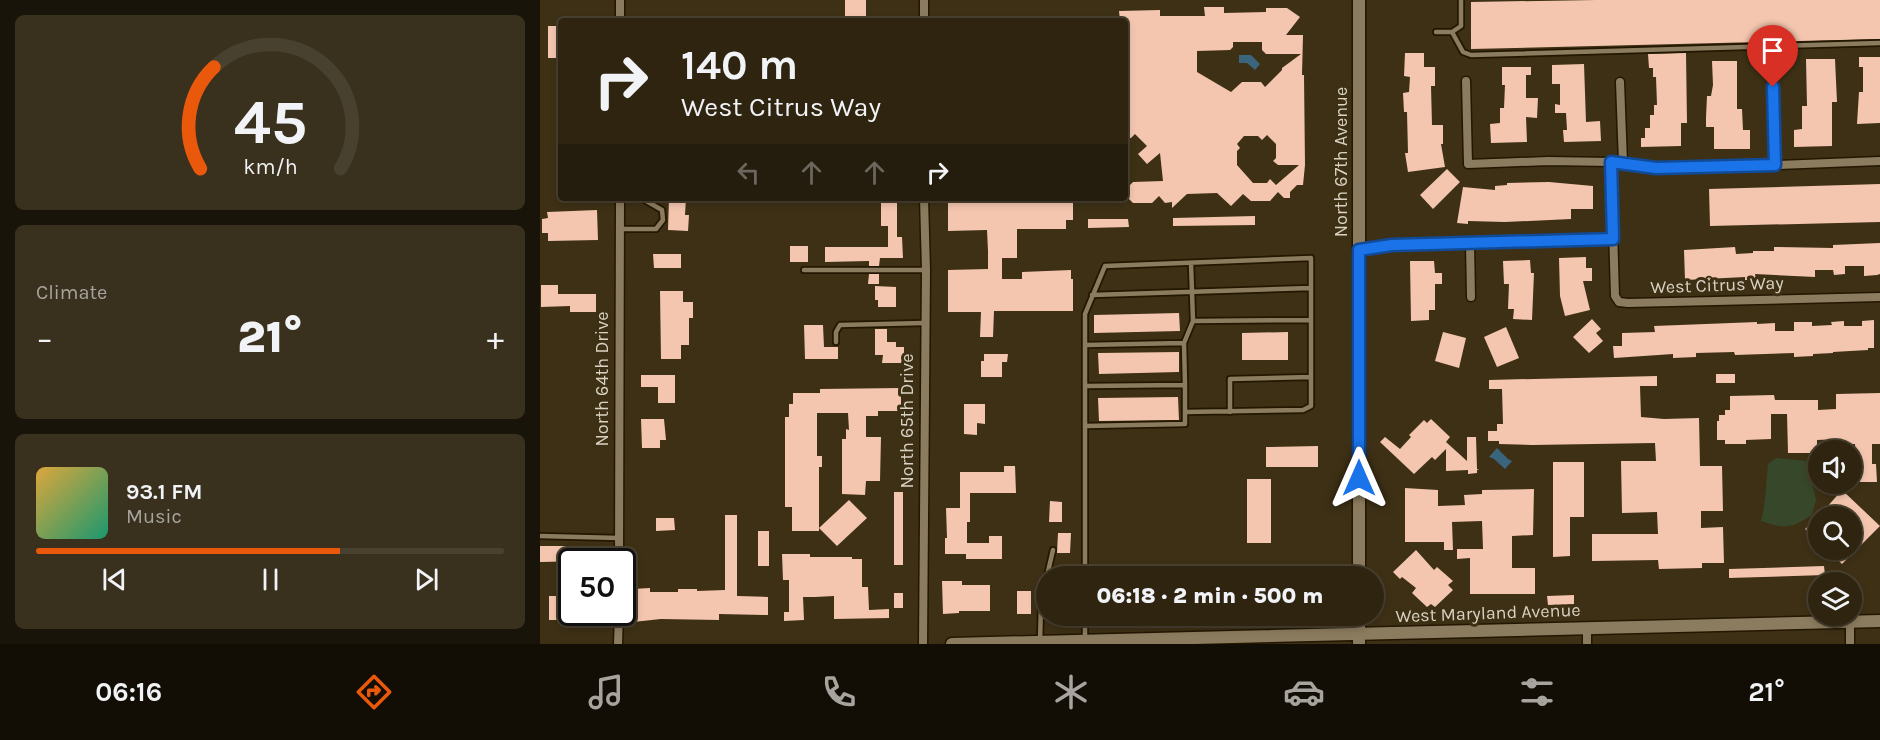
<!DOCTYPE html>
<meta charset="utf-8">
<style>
body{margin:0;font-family:Karla,sans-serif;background:#3a301e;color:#f1f3f6;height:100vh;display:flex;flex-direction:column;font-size:22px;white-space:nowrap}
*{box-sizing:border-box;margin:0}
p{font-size:20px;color:#a7a49f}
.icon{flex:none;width:33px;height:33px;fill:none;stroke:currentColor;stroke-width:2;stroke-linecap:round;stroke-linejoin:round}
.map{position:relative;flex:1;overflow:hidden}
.side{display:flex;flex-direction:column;gap:15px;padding:15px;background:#191409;width:540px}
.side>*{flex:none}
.top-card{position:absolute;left:18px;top:18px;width:570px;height:183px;border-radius:6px;box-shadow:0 3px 9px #0003,0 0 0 2px #494130;background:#2e2410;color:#f1f3f6;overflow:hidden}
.fabs{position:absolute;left:1268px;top:440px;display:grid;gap:12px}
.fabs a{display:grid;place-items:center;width:54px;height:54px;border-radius:50%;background:#2e2410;box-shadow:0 3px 9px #0003,0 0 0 2px #494130;font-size:30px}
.speed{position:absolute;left:18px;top:548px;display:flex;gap:12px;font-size:30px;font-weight:700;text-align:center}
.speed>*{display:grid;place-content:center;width:78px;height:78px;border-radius:50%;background:#2e2410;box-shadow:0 3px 9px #0003,0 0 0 2px #494130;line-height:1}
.speed .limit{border:3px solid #111;border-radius:9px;background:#fff;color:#111}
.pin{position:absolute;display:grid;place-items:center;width:51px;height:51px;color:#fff;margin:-62px -26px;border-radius:50% 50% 50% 0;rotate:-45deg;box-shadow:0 0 6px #0007}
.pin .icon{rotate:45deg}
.me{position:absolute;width:66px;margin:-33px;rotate:0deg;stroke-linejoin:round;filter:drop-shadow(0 0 4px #0008)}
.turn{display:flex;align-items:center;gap:21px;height:126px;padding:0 24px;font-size:27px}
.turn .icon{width:78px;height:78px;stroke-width:2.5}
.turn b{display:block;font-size:42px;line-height:51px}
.lanes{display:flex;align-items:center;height:57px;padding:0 24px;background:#0003;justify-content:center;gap:30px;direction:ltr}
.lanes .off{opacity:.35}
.big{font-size:45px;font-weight:800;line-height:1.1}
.side .card{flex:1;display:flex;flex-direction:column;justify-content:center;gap:9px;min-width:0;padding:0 21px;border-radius:9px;background:#3a301e}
.side .dial{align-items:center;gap:0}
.dial svg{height:156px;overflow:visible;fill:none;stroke:#494130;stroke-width:7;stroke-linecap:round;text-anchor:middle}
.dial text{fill:#f1f3f6;stroke:none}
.song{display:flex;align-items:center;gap:18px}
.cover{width:72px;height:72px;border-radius:9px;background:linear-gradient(135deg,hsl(40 70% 55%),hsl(160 70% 35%))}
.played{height:6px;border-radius:3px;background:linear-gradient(90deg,#ea580c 65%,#494130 65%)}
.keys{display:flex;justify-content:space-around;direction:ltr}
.heat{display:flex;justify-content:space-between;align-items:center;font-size:33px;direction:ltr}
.trip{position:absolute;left:496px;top:566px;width:348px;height:60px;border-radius:30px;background:#2e2410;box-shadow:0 3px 9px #0003,0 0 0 2px #494130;font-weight:800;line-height:60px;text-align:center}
.tabs{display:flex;height:96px;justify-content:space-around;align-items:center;background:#120e06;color:#a7a49f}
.tabs .icon{width:42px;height:42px}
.tabs .current{color:#ea580c}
.tabs b{font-size:27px;color:#f1f3f6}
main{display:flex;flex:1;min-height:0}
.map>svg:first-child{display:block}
</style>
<main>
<section class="side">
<div class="card dial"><svg viewBox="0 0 100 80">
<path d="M14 69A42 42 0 1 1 86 69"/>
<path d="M14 69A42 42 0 0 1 21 17" stroke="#ea580c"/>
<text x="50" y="56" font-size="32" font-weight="700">45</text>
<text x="50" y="72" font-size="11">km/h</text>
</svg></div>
<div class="card"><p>Climate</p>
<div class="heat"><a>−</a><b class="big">21°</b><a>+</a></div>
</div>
<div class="card">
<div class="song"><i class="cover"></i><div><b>93.1 FM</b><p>Music</p></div></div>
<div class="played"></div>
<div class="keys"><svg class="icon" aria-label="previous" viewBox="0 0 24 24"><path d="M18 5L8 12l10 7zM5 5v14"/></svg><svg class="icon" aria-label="pause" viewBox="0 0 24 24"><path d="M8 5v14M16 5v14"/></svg><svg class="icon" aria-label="next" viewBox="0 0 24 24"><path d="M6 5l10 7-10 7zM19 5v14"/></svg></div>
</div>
</section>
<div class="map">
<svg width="1340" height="644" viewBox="0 0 1340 644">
<rect width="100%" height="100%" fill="#3d3015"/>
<path fill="#374729" d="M1236,458l34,3 1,18 5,20 -4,16c-22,14 -27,14 -51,6 5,-19 5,-38 7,-57z"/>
<path fill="#3a657c" d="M699,55h12l9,9 -5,6 -8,-7h-8z
M957,448l11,11 4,2 -7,8 -11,-10 -5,-2z"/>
<path fill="#f4c6af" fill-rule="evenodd" d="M305,0h21v21h-21z
M1056,0h284v39l-409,10v-47z
M664,7h20v6l42,-1v-4h21l13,9 -14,18h17l-1,40h2l1,90 -2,20h-6l-7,7v6h-6l-6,-6 -8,9h-19l-8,-7 -12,12 -14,-13 -30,1 -15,14v-6l-7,1 -6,-7 -7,7h-19l-4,-4v-13l4,-4 30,-1 -3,-28 -13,11 -9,-10 9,-8 -12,-12 -4,4h-6v-118h-5l-1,-9 41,-1v6h45zM693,42h29v8l4,4h35l-19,14v2l-17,17 -4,-5h-19l-11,10 -34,-20v-21l33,-1 3,-3zM727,135l9,9v14l-3,3 5,4h21l-23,20 -6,-6 -3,4h-14l-16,-18v-14l3,-3 -3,-4 7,-8h14l4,4z
M8,26h13v32h-13z
M865,53h19v14h11v19h-4l1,39h11v19h-2l4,23 -37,5 -3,-19h3l-1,-41h-3l-1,-19 6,-1 1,-15 -6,-1z
M1146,53l1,70h-6v23l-40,1v-9h4v-10h5v-13h4v-10h3l-1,-28h-3v-9h-4l-1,-14z
M1319,57h21v66l-23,1 2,-32h4v-25h-4z
M1266,59h29l2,43h-5v44l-38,1v-17l8,-1v-23h5z
M1172,61h25v48h5l1,21h7v19h-36v-22h-8v-10l1,-21h4l2,-11z
M1044,64l2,58 14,-1 1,20 -37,1 -1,-12h4l-1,-17h-11v-9l5,1v-21h-8v-19z
M962,67h29v8h-5v23h12l-1,20 -11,-1 1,25 -36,1 -1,-19 10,-1v-15h4l1,-23h-3z
M907,169l13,13 -27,27 -13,-14z
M1009,182l44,4v23h-22v10l-66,3 -37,-1v3l-11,-1 6,-36 32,3v-4l12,-1v-2z
M1340,184v38l-170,4 -1,-37z
M129,198h17l-1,17h4l-1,16 -20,-1z
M341,198h16v39h5l1,21h-23l-1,8h-10v-5l-44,1v-15h63v-21h-7z
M408,198h125v22h-7v9h-49v29h-15v21h20v-7l49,-2v9h2v32h-79l-1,26h-13l1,-25h-33v-42l40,-1v-18l-1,-21 -39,1z
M57,210l1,30 -50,1v-8h-6v-14l6,-1 -1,-6z
M715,216v9l-82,1v-8z
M548,219h40l1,8 -41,1z
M1340,243v31l-3,1 -13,1v-10h-19v8l-11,1 -1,-5h-18v7l-60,-3 1,6h-11v-3l-60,3 -1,-30 51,-3 1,7 17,-1v-2h21v-4l59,1v-3z
M250,246h18v16h-18z
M113,254h28v14h-27z
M1046,257v11h6v13h-9l7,29 -25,6 -5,-20 -1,-38z
M990,260l1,13h3l-2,47 -19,-1 1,-10h-6l1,-25h-5l-1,-23z
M870,261h24l1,12h7v11h-7v26h-6v10l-18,1z
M329,274h10v10h-11z
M1,285h17v9h38v18h-26v-6l-29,1z
M335,286l21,1v20h-18v-7h-3z
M120,291h23v11h10v16h-4v27h-8v14h-20z
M639,313l1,18 -86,2v-18z
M1052,319l9,10 -5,4 7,8 -14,12 -16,-16z
M1334,320v28h-6v2l-35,2v1l-20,1v2l-19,1v-4l-59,2 -1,-3 -38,1v4l-23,1v-4l-59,4 -1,-12h9v-13l33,-1 -1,-6 103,-4v2l18,-1v8h19v-9h18v4l20,-1 -1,-3 13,-1v5h18v-5z
M264,325h19l1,22h14v12h-33z
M966,327l13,31 -22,9 -13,-30z
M335,329h12v13h9v5h8v16h-22l1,-8h-8z
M748,332v28h-46v-27z
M903,332l23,6 -7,30 -24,-7z
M639,352v20l-80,2 -1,-21z
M444,354h24l-1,8h-5v15h-21v-16h3z
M1176,374h19v9h-19z
M101,375h34v28h-17v-16h-17z
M1117,376v10h-17l1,31 23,2 35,-1 1,48h22l1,45h-22v17l22,-1 1,36h-22v5l-43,1 -1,-9 -66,1v-27h66l-1,-22 -35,1 -1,-52h35l-1,-18 -123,2 -33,-1v-3h-11v-10h9v-7h6l-1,-35h-13v-9z
M361,388v23h-23v5h-12v21h15l-1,44h-14l-1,14 -23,-1v-55h4v-10l3,1 -1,-17h-31v43h5v11h-3v64h-27v-24h-7v-90h4v-13h4v-11h27v-4z
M1340,393v51h-8v20h4l1,18h-21l-1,-38h-16v-5l-22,1v13h-29l-1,-39h-16v25l-25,1v4h-21v-4h-8v-19h2v-6h6v-5h5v-14l44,-1 1,5h43v10l18,-1v-15z
M638,397l1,23 -80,1 -1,-23z
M424,404h21v20l-8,-1v12l-13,-1z
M101,419h23l2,21h-6v8h-18z
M891,419l19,18 -4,5 21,19v-24h9l1,32 2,1h-2v3l-9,1v-4l-22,1v-22l-11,11 -3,-3 -18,17 -34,-32 5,-5 15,12 11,-12 -2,-2 15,-15 3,3z
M778,446v21h-52v-20z
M1013,462h31v55h-14v39l-17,1z
M464,466h11l1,27h-46v29h-3v21h22v-7h13v23h-36v-5h-21v-16h2l-1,-30h14v-36h44z
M707,479h24v64h-24z
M865,488l33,2v16l27,-1 -1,-10 18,-1v-4l52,-1 -1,46 -21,1v32h23v26h-65v-36l-13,1v-10h26l-1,-28 -30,1 1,28h-9v-8h-39z
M1302,490l38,36 -38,38 -15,-15h24v-33h-32z
M354,492h9v73h-9z
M309,500l18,18 -30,28 -18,-18z
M510,501l12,1v20h-13z
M185,515h12v81l31,1v18l-49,-1v6l-58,-1 -28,3 -1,-33 18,-1v4h28v-3h19v2l28,-1z
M116,518h18l1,12 -19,1z
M1274,520l4,4v17l-13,-12z
M218,531h11v35h-11z
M518,533h13l-1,20h-13z
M0,546h55v11h-10v4l-45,1z
M876,550l18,20 3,-3 16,14 -5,4 5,5 -18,17 -4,-3 -4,3 -15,-14 4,-5 -14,-11 -2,2 -7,-7z
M242,554h28v3h42v2h10v28h6l1,23 20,-1v9l-55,1v-23l-19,1h-12l1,23 -20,1v-9h5v-32h-6z
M1284,566l1,9 -96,3v-9z
M402,581h20v4h28v26h-31v2l-16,1z
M477,591h14v23h-14z
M354,593h9v15h-9z
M1034,595v9l-26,1 -1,-9z
M9,596h23v24h-23z"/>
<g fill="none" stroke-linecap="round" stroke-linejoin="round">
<defs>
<path id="lane" d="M921,0v26l-9,6 11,20 8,3 409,-12
M896,32h16
M79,229h37l7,-9 -1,-10 -21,-12
M651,263l2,58
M264,270h122
M552,295l219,-7
M296,342v-10l4,-7 84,-2
M644,343l9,-22 118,-1
M545,345l99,-2 1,42
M545,386l100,-1v39l-100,2
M690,412v-33l81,-2
M0,536l79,2
M507,576l6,-26
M545,576v-262l20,-48 206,-8v148l-8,4 -118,2
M545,615v24
M500,641l1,-35 6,-28"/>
<path id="street" d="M80,21v-21
M384,21v-21
M926,81l2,83 80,-3 63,1 45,6h42l182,-7
M1080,82l3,81
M1233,87l2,78
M1071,162l4,134 4,6 9,1 252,-6
M930,243l1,54
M819,250l28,-5 226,-6
M79,561l1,-363
M1310,622v22
M1047,628v16
M78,644l1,-32
M383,644l3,-374 -2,-72"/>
<path id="secondary" d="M819,0v576
M819,615v29
M412,644l928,-23"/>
</defs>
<use href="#lane" stroke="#241700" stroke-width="8"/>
<use href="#street" stroke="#241700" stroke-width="11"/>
<use href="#secondary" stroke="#241700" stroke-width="15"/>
<use href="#lane" stroke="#8c7c5f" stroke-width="4.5"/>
<use href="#street" stroke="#8c7c5f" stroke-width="8"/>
<use href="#secondary" stroke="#8c7c5f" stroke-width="12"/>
</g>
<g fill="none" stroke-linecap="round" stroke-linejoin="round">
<defs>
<path id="route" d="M819,478v-228l33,-5 221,-6 -2,-77 45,6 119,-3 -2,-78"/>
</defs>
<use href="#route" stroke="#114b97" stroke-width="15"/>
<use href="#route" stroke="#1a73e8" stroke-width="10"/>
</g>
<g text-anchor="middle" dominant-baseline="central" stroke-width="6" stroke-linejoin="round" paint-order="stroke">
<g font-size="18" fill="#d9d1c1" stroke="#3d3015">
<text transform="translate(801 162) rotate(-90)">North 67th Avenue</text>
<text transform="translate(1177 285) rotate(-2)">West Citrus Way</text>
<text transform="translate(62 379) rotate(-90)">North 64th Drive</text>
<text transform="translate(367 421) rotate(-90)">North 65th Drive</text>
<text transform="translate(948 613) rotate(-2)">West Maryland Avenue</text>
</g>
</g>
</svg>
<div class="fabs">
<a><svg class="icon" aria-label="sound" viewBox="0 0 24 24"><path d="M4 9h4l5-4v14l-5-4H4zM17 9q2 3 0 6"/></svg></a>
<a><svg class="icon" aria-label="search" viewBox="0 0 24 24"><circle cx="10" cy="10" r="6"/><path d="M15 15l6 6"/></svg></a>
<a><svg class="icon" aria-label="layers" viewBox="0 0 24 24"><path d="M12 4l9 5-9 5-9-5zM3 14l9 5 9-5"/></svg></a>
</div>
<div class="speed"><div class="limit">50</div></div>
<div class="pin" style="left:1233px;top:87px;background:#d93025"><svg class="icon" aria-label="arrive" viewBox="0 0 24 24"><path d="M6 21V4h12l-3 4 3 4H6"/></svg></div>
<svg class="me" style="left:819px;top:478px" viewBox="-20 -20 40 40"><path d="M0-17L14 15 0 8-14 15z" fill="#1a73e8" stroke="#fff" stroke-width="4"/></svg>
<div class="trip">06:18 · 2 min · 500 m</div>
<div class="top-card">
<div class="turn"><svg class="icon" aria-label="right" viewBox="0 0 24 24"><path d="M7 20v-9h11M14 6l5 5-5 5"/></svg><div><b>140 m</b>West Citrus Way</div></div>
<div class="lanes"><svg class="icon off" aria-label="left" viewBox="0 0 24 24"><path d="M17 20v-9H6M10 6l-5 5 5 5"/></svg><svg class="icon off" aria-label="ahead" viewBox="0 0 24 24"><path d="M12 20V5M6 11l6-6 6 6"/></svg><svg class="icon off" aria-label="ahead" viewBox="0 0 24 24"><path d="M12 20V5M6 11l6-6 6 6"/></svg><svg class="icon" aria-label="right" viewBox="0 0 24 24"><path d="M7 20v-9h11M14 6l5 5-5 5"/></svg></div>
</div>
</div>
</main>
<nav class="tabs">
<b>06:16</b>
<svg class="icon current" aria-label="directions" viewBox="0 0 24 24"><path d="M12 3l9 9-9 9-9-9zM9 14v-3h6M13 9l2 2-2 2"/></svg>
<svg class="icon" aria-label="music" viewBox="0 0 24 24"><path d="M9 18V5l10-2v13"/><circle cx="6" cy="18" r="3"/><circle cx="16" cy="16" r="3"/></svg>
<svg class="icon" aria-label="phone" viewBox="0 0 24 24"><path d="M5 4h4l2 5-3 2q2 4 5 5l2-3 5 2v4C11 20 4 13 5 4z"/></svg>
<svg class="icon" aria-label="climate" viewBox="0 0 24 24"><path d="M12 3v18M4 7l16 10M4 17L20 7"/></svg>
<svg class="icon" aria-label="car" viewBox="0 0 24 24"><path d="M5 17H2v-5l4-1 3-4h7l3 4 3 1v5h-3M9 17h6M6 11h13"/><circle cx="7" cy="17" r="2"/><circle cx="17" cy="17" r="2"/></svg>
<svg class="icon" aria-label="filters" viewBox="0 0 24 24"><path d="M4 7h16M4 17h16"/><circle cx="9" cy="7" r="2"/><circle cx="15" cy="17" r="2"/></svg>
<b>21°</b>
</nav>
